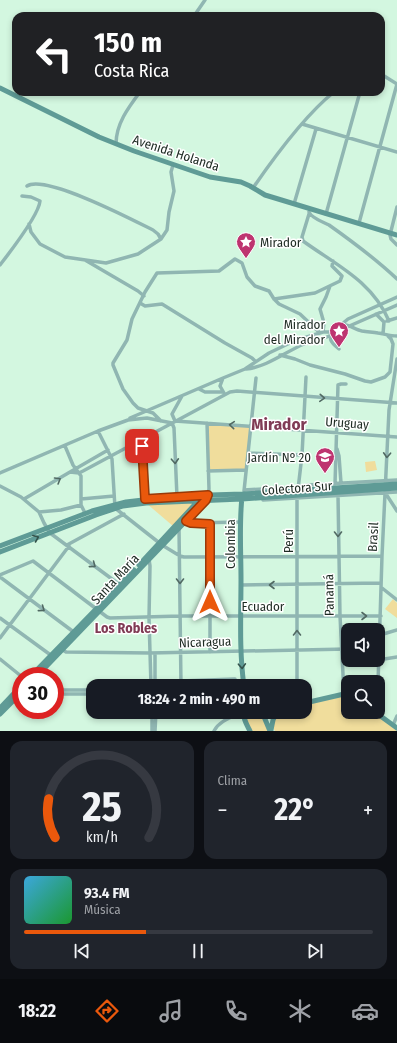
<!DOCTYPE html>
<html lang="es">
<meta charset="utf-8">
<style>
body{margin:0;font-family:"Fira Sans Condensed",sans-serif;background:#20242c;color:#f1f3f6;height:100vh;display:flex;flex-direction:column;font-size:15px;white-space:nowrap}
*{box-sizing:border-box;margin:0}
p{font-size:13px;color:#9ea1a6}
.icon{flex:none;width:22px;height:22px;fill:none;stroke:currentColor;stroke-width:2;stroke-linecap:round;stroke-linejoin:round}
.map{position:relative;height:731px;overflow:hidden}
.side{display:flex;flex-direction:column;gap:10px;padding:10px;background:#0d0f14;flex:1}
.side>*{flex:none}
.guide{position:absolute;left:12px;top:12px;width:373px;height:84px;border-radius:12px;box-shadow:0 2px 6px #0003;background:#202124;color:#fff;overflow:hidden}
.controls{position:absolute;left:341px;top:623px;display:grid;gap:8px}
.controls a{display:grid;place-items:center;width:44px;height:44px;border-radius:8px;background:#171b24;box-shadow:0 2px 6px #0003;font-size:20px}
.speed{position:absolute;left:12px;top:667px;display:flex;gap:8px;font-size:20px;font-weight:700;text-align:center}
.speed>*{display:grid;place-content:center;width:52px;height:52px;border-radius:50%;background:#171b24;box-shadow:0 2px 6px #0003;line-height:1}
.speed .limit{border:6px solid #d22;background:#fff;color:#111}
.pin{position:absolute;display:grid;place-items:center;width:34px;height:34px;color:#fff;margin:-17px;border-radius:8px;box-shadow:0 2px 6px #0006}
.me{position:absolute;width:44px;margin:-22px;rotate:0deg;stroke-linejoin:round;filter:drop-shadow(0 0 3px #0008)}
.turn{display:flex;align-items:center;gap:14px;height:84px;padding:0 16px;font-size:18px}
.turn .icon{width:52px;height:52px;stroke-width:2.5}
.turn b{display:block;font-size:28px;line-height:34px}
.big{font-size:30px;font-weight:700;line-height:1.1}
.side .widget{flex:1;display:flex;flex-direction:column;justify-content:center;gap:6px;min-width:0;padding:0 14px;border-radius:12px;background:#20242c}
.side .dial{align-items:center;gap:0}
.dial svg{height:104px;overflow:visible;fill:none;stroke:#363941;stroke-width:7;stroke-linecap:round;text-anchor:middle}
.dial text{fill:#f1f3f6;stroke:none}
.song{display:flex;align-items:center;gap:12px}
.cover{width:48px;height:48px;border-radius:6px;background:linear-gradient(135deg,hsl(200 70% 55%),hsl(130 70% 35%))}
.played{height:4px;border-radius:2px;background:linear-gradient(90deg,#ea580c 35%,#363941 35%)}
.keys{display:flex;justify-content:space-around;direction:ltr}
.heat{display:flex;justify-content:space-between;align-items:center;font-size:22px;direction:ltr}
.side .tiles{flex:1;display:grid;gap:10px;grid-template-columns:1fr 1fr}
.widget:last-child{grid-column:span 2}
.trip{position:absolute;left:86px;top:679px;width:226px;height:40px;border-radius:12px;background:#171b24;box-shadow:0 2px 6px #0003;font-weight:700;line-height:40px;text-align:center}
.menu{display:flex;height:64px;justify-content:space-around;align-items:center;background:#090b0e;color:#9ea1a6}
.menu .icon{width:28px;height:28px}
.menu .active{color:#ea580c}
.menu b{font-size:18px;color:#f1f3f6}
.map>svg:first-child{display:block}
</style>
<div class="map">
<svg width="397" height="731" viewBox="0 0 397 731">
<rect width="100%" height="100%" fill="#d3f7e0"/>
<path fill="#f0dd9c" d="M207,423l44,3 -5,44 -38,1z
M375,461l2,9 -11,2 -1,-10z
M199,501l-26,25 -27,-23z
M393,599l4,4v15l-12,-9z
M345,696h3v16h25l24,19h-122c-4,-6 0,-15 6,-19h24v-7z
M245,712h17l8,19h-20z"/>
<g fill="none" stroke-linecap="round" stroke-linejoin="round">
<path stroke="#90b6b2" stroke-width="3.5" d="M194,16l11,-16
M302,124l95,28
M116,144c0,-20 12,-36 24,-52
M27,186c18,-12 106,34 126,44l5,4 3,5
M253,188c22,-32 51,-72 81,-96
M294,204l22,-75
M397,207l-7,28 1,4 6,6
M309,212c2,6 14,10 20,13 24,17 47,34 68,54
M309,214l-7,23 1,4c33,24 69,40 86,80
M326,214l34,-122
M359,223l38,-139 -16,-10
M29,224l2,8 9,12 25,13 41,6 32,-9 23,-15 6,-9 2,-18 5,-21 -3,-19 2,-7
M85,260l53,31 6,5
M0,265c10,-13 39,-50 40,-64l-9,-4 -9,-1
M274,299l41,-6 25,-12 2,-5 -10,-10 1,-5
M140,303l5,3 17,-2 63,39 27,15 3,3
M376,314l8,8 -1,12
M387,321l10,-3
M342,324l6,-5 49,-22
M323,332l1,-9 -4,-14 6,-12 4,-11
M339,349c-10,-8 -10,-9 -6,-22 9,-8 20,2 29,4 6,1 11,1 16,2 7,1 12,3 19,3
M280,355l15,4 15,6 35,9 20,7 6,1 14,-5 5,-5 3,-28 -2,-5 -3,-3
M246,369c21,-2 39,-17 58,-25 11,-4 22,-4 32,-12
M199,389l6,3h18
M224,393l-4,-7 3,-8 22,-9 24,-16 25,-12 29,-9h8l7,-1 59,-26
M182,396l-10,18 3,7 222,16
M130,418l93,-40
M161,421l-8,-8 -15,-5 -5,-5 -10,-14 -10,-24v-2l14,-23 5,-21 13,-27 12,-19 62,-2 16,-12 7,4 5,14 8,9 14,5 5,8 5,5 21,10 20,19
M172,423l2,5 3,69
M207,423l2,66 -1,6
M98,431l14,28 3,49 47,37 18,11 4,1 198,-1
M141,441l4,58
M65,446l8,19 8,11v29l4,8
M337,449l2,7 2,27
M248,453l54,2
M208,471l38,-1
M70,472l38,-22
M0,473l98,-42 30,-11 19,-2 25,5
M335,484l3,-99 3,-1h5
M0,486l21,11 18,15 22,-2 20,-5
M244,490l55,-3 9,-2 89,-5
M244,491l12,-113
M386,494l11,17
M338,495l2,121 4,78
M24,499l46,-27 9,1 4,-2 147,-79 7,-1 160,12
M81,499l33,-3
M263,500l134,-8
M39,512l5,11 6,10 70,52
M186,521l5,2 50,-1
M210,524v128
M179,528l2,158
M67,545l57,-31
M149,559l1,7 -1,52 2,68
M0,575l33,-14 74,56 3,1 70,-2h201
M0,577l75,56
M241,585l140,-2
M382,588l15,12
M0,618l52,38
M380,635l17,-5
M0,638l69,-92
M63,650l3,2 84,1 198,-4
M155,653v33
M0,659l21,17
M378,660l19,-3
M181,681l54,-2
M297,686v-188l5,-43 4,-78
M55,690h38
M55,694h38
M156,715l8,-3
M382,717l-4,-34 4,-127 7,-146 8,-51
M393,725l4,-9
M152,731v-19
M155,731l1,-19
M214,731c5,-10 18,-14 28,-19"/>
<path stroke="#5f9b96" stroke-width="5" d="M0,88l99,49 35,14 76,26 31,5 9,4 15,9 132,40
M242,497c-3,27 -1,55 -1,82 0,36 -2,72 3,107
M0,546l92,-35 34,-9 51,-6 66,-2 154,-10
M0,552l96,-37 27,-9 23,-3 96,-4 155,-11
M139,565l60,-65
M31,676l103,-106
M37,676l169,-176
M305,703l39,-9h4
M0,708l21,-22
M245,712c-3,6 2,13 5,19
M262,712l8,19
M375,712l22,16
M0,714l21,-21
M271,730l2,-10 4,-8"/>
</g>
<defs><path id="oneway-chevron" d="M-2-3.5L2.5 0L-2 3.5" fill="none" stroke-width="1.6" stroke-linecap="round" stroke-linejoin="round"/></defs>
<g stroke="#516963">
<use href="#oneway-chevron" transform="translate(322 398) rotate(4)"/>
<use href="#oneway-chevron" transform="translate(232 425) rotate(-175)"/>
<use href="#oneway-chevron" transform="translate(387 455) rotate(93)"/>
<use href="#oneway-chevron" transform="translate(175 461) rotate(87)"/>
<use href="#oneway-chevron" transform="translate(58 480) rotate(-31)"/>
<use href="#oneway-chevron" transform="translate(338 534) rotate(90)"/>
<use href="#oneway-chevron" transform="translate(93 565) rotate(37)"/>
<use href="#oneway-chevron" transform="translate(180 581) rotate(90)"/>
<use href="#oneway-chevron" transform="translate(272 585) rotate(-180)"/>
<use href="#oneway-chevron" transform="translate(42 609) rotate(36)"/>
<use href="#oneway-chevron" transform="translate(364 616)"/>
<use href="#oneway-chevron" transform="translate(297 633) rotate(-90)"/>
</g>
<g stroke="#34524b">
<use href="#oneway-chevron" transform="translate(36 538) rotate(-22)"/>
<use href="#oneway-chevron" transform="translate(242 666) rotate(87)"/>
</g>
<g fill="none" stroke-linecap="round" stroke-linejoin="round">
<defs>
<path id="route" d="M142,446l3,53 63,-4 -2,5 -20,21 5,2 19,1v78"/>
</defs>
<use href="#route" stroke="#983908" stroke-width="10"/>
<use href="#route" stroke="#ea580c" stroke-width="7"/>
</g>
<defs>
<symbol id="sight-pin" viewBox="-11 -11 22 30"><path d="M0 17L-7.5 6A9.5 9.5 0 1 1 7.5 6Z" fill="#be3470" stroke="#fff"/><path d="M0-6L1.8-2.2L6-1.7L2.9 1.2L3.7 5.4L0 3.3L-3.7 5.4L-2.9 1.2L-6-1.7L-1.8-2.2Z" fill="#fff"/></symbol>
<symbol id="school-pin" viewBox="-11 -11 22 30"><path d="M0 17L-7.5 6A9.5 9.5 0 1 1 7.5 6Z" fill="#be3470" stroke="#fff"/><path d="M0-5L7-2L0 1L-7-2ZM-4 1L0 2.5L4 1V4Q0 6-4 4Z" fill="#fff"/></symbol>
</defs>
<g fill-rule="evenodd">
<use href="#sight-pin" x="235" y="231" width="22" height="30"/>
<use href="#sight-pin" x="328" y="320" width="22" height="30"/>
<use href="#school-pin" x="314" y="446" width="22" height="30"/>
</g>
<g text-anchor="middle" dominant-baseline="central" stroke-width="3" stroke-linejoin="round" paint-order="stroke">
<g font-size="13" fill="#1d2a22" stroke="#fff">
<text transform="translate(176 153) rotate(18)">Avenida Holanda</text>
<text transform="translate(347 423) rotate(4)">Uruguay</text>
<text transform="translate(297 488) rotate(-4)">Colectora Sur</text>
<text transform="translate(373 537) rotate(-87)">Brasil</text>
<text transform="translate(288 541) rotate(-90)">Perú</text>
<text transform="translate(230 544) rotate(-90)">Colombia</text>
<text transform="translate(115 579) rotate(-47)">Santa María</text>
<text transform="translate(329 595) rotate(-91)">Panamá</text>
<text x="263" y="606">Ecuador</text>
<text transform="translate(205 642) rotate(-2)">Nicaragua</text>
</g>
<g font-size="13" fill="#1d2a22" stroke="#fff" text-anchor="end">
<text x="260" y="242" text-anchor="start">Mirador</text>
<text x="325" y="324">Mirador<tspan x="325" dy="15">del Mirador</tspan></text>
<text x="311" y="457">Jardín Nº 20</text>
</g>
<g font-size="14" font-weight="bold" fill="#803b55" stroke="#fff">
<text x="126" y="628">Los Robles</text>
</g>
<g font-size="17" font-weight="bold" fill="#803b55" stroke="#fff">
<text x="279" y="424">Mirador</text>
</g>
</g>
</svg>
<div class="controls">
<a><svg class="icon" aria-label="sound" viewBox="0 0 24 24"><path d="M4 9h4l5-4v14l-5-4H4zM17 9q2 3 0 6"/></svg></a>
<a><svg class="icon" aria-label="search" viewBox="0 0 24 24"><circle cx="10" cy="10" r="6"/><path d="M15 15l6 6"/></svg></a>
</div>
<div class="speed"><div class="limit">30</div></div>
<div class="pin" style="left:142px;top:446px;background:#d93025"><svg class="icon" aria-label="arrive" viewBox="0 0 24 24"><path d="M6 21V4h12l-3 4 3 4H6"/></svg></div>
<svg class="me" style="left:210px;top:602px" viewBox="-20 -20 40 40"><path d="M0-17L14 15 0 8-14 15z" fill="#ea580c" stroke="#fff" stroke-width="4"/></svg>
<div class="trip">18:24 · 2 min · 490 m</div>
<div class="guide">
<div class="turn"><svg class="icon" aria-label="left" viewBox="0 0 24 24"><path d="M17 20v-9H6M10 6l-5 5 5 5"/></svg><div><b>150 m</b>Costa Rica</div></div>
</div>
</div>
<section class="side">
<div class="tiles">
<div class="widget dial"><svg viewBox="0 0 100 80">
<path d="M14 69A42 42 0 1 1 86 69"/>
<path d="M14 69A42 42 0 0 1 9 39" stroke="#ea580c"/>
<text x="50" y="56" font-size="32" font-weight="700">25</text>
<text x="50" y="72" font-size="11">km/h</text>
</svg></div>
<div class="widget"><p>Clima</p>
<div class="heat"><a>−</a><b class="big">22°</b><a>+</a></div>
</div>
<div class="widget">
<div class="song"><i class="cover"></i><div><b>93.4 FM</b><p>Música</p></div></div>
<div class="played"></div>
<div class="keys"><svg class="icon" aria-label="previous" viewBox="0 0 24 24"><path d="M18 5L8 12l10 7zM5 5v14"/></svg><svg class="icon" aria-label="pause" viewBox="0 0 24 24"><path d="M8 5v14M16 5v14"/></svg><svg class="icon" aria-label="next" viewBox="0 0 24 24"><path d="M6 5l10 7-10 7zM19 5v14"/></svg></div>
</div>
</div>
</section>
<nav class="menu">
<b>18:22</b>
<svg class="icon active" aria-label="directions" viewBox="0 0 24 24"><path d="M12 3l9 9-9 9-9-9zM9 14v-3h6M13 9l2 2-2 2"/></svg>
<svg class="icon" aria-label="music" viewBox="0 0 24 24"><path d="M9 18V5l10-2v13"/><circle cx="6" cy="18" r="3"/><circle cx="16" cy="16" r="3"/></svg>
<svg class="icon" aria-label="phone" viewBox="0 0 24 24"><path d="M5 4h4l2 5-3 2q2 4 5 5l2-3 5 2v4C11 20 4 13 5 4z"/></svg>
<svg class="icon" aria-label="climate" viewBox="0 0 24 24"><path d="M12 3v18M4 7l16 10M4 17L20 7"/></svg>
<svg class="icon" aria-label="car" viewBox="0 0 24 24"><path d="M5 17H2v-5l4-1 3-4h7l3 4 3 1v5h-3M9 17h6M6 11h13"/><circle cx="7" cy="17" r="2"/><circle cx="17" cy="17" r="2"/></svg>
</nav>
